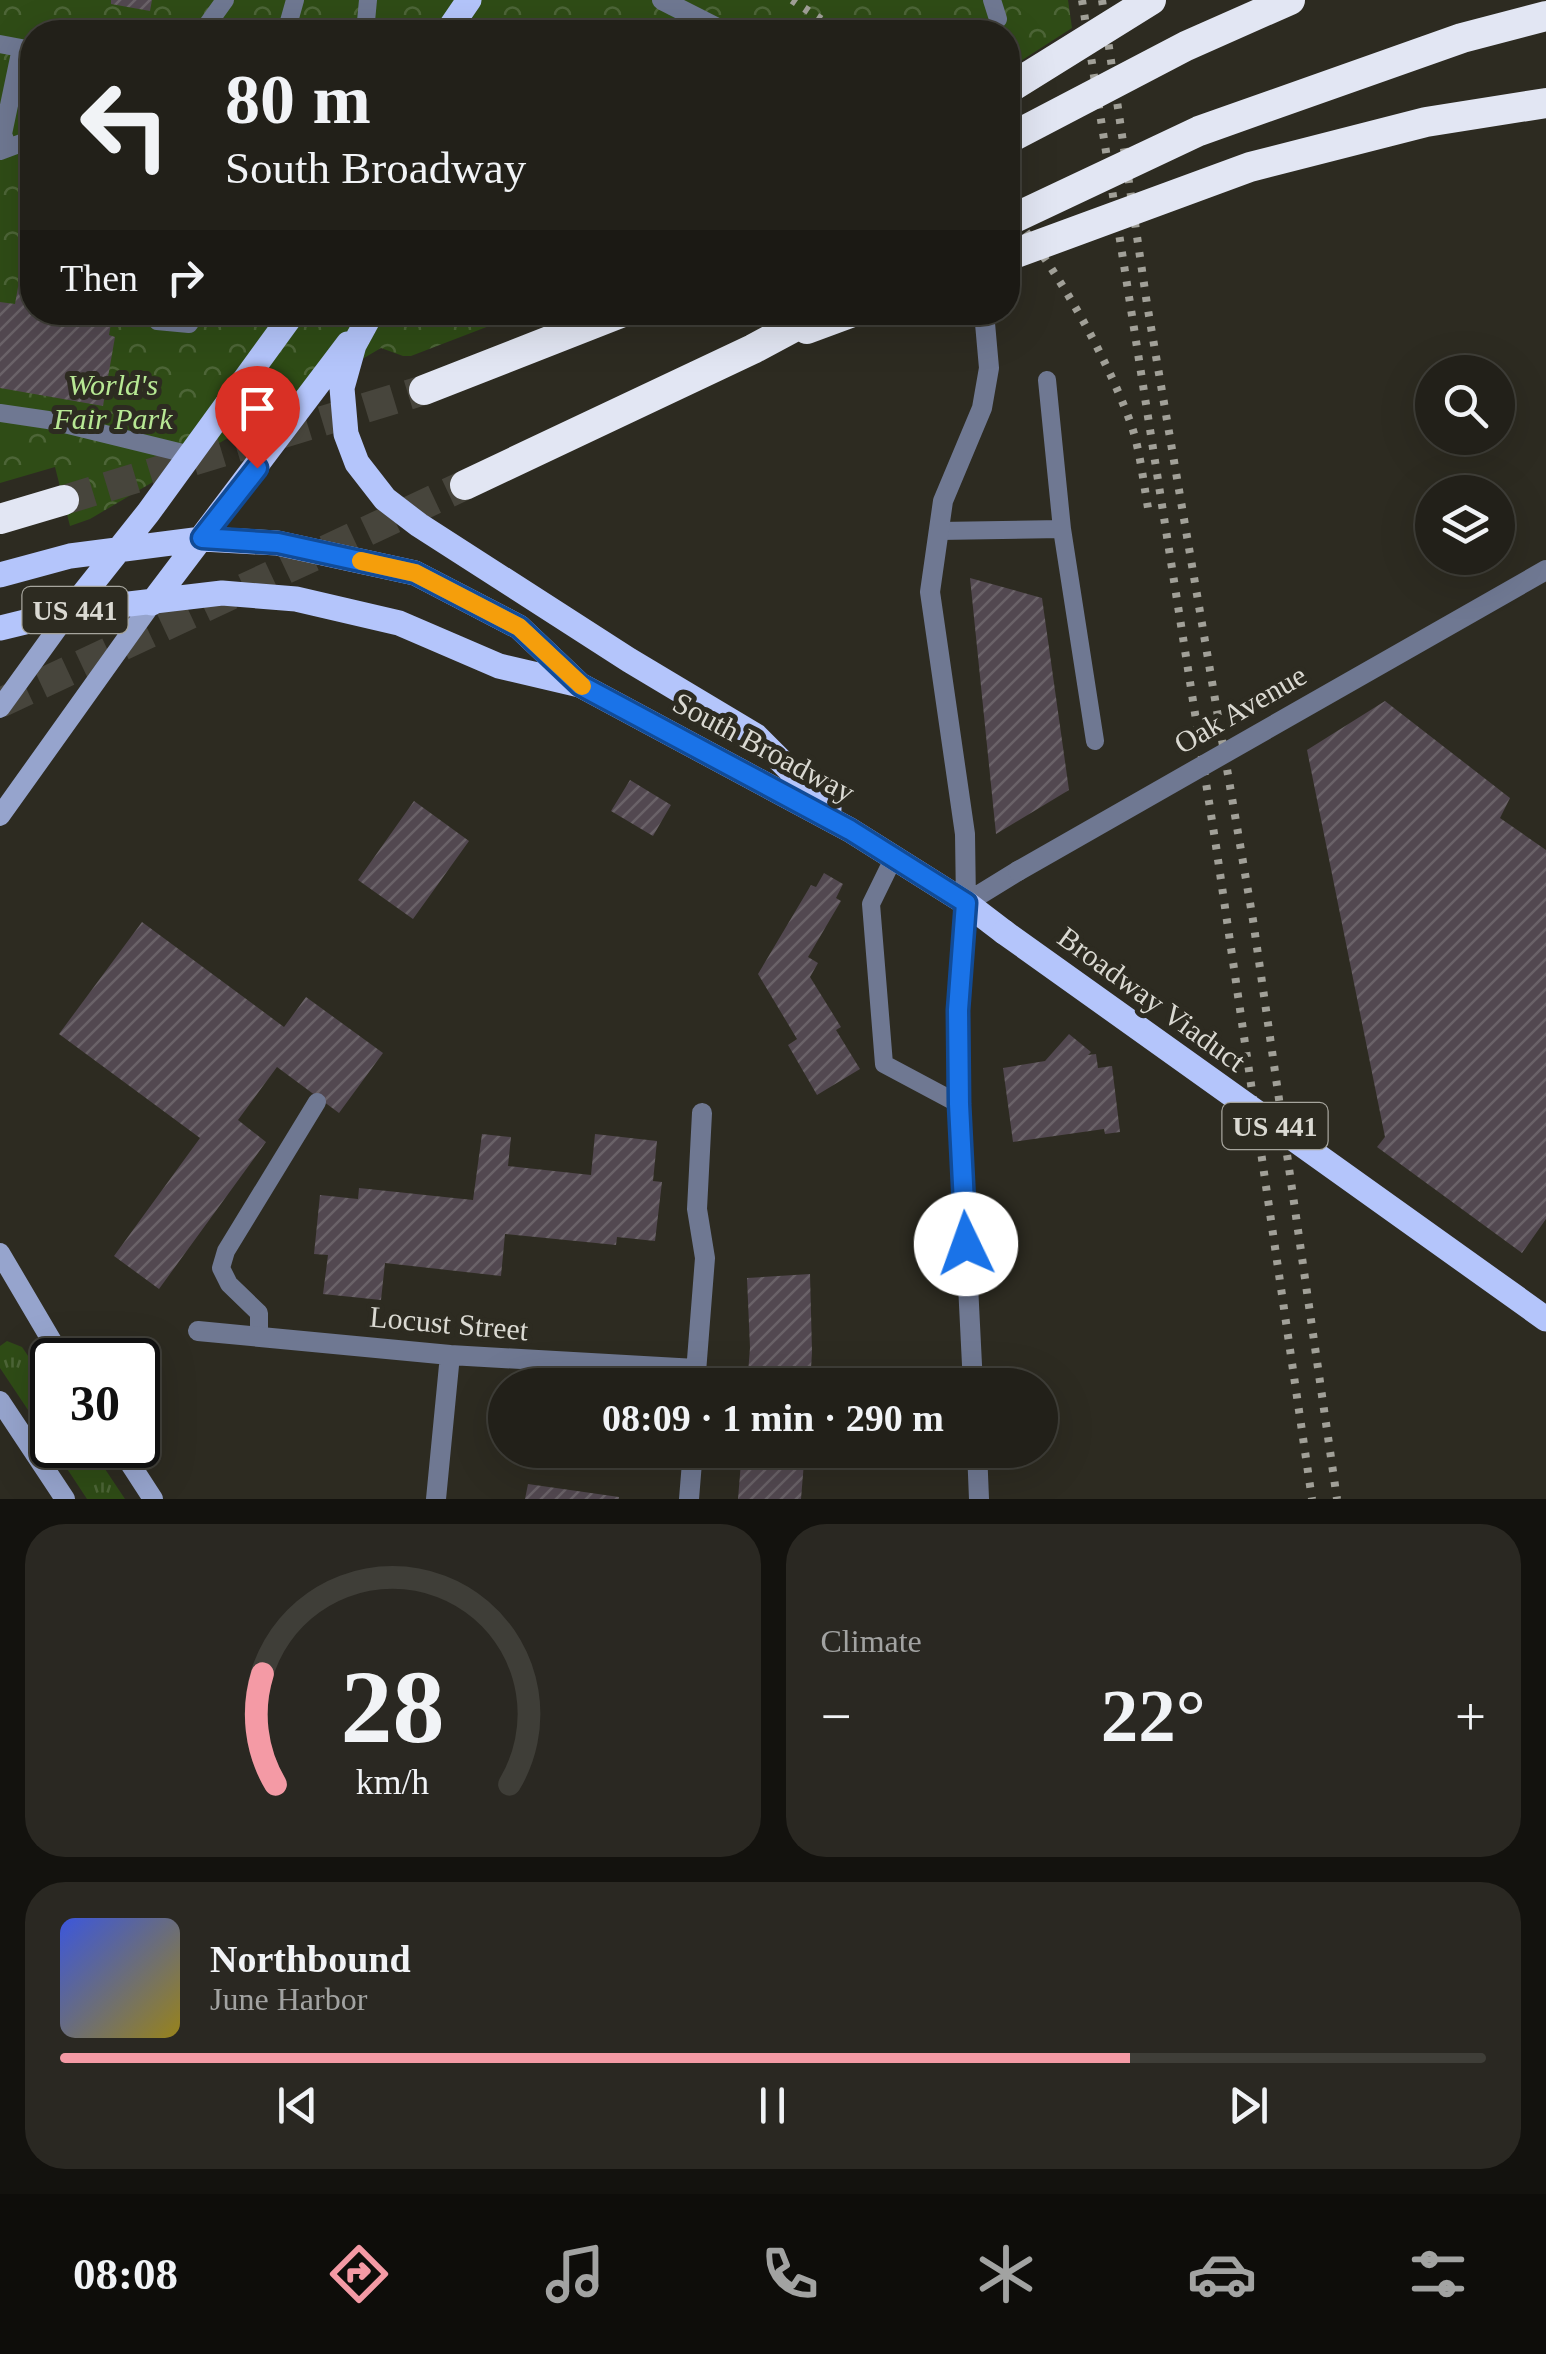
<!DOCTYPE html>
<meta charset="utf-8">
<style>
body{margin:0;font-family:Georgia,serif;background:#2a2822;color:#f1f3f6;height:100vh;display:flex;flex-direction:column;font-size:38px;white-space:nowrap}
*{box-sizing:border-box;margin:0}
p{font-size:32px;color:#a2a3a2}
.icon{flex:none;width:55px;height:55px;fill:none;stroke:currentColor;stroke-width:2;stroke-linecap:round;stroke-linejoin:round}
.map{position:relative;height:1499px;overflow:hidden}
.panel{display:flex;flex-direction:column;gap:25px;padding:25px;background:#13120e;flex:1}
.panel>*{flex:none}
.banner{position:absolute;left:20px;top:20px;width:1000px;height:305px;border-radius:40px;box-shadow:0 10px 40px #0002,0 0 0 2px #3f3e38;background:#222019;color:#f1f3f6;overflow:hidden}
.tools{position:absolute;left:1415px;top:355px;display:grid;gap:20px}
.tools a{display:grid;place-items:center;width:100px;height:100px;border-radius:50%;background:#222019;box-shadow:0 10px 40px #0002,0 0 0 2px #3f3e38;font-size:50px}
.speed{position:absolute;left:30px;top:1338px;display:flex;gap:20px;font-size:50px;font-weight:700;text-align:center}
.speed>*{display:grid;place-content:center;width:130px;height:130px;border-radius:50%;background:#222019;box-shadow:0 10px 40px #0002,0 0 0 2px #3f3e38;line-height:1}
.speed .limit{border:5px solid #111;border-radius:15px;background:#fff;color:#111}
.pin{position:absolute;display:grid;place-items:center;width:85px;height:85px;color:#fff;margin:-102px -42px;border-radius:50% 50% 50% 0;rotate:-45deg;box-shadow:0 0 10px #0007}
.pin .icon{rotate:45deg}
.me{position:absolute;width:110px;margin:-55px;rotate:357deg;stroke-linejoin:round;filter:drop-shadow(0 0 8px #0008)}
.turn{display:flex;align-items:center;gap:35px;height:210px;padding:0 40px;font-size:45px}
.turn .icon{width:130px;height:130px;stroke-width:2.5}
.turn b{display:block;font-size:70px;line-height:85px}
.then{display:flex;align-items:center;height:95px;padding:0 40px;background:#0003;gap:20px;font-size:38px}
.big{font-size:75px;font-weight:800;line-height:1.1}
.panel .card{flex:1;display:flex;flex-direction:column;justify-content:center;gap:15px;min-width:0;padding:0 35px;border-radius:40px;background:#2a2822}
.panel .dial{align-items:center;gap:0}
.dial svg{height:260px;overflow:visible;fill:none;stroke:#3f3e38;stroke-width:7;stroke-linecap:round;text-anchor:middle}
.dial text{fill:#f1f3f6;stroke:none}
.song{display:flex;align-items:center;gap:30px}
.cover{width:120px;height:120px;border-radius:15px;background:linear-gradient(135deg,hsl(230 70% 55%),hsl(50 70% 35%))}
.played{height:10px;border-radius:5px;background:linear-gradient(90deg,#f49aa5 75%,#3f3e38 75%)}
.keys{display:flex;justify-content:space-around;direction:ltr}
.heat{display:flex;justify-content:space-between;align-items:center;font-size:55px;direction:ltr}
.panel .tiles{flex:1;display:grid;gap:25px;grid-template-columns:1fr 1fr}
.card:last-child{grid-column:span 2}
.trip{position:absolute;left:488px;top:1368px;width:570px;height:100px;border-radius:50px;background:#222019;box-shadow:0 10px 40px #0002,0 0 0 2px #3f3e38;font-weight:800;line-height:100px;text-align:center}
.menu{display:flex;height:160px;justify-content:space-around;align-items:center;background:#0e0d0a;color:#a2a3a2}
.menu .icon{width:70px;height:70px}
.menu .on{color:#f49aa5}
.menu b{font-size:45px;color:#f1f3f6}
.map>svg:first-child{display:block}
</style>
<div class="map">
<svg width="1546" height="1499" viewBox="0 0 1546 1499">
<defs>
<pattern id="grass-tufts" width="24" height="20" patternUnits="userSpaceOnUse" patternTransform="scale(2.5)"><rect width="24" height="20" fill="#2f4c16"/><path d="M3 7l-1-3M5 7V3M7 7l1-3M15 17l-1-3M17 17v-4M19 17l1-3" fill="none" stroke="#4d6537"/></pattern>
<pattern id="park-crowns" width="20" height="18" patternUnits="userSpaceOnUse" patternTransform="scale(2.5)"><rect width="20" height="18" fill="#2f4c16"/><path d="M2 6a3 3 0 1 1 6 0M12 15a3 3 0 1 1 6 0" fill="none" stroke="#4d6537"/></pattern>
<pattern id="building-hatch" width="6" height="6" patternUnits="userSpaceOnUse" patternTransform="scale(2.5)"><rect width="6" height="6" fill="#524850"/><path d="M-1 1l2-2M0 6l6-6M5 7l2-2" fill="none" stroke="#6a6268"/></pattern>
</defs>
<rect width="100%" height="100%" fill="#2d2b21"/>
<path fill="url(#grass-tufts)" d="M7,1341l15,6 30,44v54h8l-6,4 -54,-81v-22z
M78,1445h11l36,54h-38l-27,-41z"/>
<path fill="url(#park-crowns)" d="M0,0h1068l4,28 -64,41v-37h-976v280l491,1 -112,43h-8l-22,-8 -291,171 -20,7 -15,-59 -55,16z"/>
<path fill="url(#building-hatch)" d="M111,0h41l-2,11 -39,-7z
M31,215l1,97h81l-4,23 6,2 -12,69 -103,-18v-86l15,2z
M970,578l72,20 27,192 -73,44z
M1385,701l125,97 -10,20 46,32v369l-24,34 -145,-106 8,-10 -78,-387z
M630,780l41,25 -18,31 -42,-25z
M414,801l55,40 -56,78 -55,-39z
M824,873l19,11 -7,14 5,3 -33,56 10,6 -8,14 31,50 -5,3 24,39 -43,26 -29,-50 9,-6 -39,-65 53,-89 5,2z
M142,922l142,105 22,-30 77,56 -44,60 -62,-46 -39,53 28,22 -107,147 -45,-33 86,-118 -141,-104z
M1069,1034l22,18 -3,3 8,-1 2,14 14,-2 8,66 -15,2 -1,-5 -91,13 -10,-74 42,-7z
M482,1134l29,3 -3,29 83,9 4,-41 62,7 -4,40 9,1 -7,59 -38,-4 -1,8 -111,-11 -4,42 -116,-13 -4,37 -58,-6 5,-39 -14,-1 6,-59 38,4 1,-11 114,12z
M810,1274l2,78 -2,33h-63l3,-37 -3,-70z
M742,1450h63l-4,49h-63z
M528,1484l91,13v2h-94z"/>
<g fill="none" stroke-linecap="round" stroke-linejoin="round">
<path stroke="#47453c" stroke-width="30" stroke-dasharray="30 15" stroke-linecap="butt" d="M64,500l360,-110
M0,703l465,-218"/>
<path stroke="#6f7892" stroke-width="18" d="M992,0l6,19
M202,32l23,-32
M286,32l9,-32
M365,32l3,-32
M0,44l32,6
M8,148l-5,-14 18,-86
M0,151l32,-12
M158,312l-1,9 32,3 8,-12
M1047,380l15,149
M0,413l48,7 143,35
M939,531l123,-2 33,212
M894,857l-23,47 13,160 75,40
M259,1337v-24l-30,-29 -8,-16 5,-17 91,-149"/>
<path stroke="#6f7892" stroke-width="20" d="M662,0l63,32
M966,903l52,-32
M198,1331l252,24 246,14
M695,1385l10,-127 -8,-49 5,-96
M973,1385l-14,-281 -1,-94 8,-107 -1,-69 -35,-242 13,-91 39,-93 7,-40 -5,-56
M977,1450l2,49
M436,1499l14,-144
M689,1499l4,-49"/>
<path stroke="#96a4cd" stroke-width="20" d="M0,708l70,-97
M0,816l152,-213
M0,1253l63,107
M0,1401l65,98
M118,1445l35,54"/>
<path stroke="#b4c5fb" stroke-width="25" d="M447,32l22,-32
M372,312l-18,33 -12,43 4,46 11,29 28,36 34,26 210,135 127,76 73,73
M0,575l70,-19 132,-17 75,4 138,30 104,54 61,58
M152,603l196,-259
M70,611l78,-98 146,-201
M0,628l70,-17 152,-18 74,6 103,24 100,43 81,19 270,145 116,73 38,29"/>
<path stroke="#e2e6f3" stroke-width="30" d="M807,329l46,-17
M424,390l199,-78
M465,485l288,-136 69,-37
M0,519l64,-19"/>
<path stroke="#a1a098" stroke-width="8" stroke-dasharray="5 10" stroke-linecap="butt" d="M792,0l48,32
M1082,0l134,846 96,653
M1102,0l45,304 106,616 84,579
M1008,208c49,62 95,140 123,216 9,26 12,56 17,84"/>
<path stroke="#6f7892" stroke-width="20" d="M1018,871l528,-301"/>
<path stroke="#b4c5fb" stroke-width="25" d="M1004,932l542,387"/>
<path stroke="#e2e6f3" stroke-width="30" d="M1008,89l143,-89
M1008,139l178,-93 104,-46
M1008,221l191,-90 263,-93 84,-22
M1008,256l242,-89 176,-45 120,-19"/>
</g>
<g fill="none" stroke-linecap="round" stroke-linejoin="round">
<defs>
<path id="route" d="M257,468l-55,70 76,5 137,30 104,54 61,58 270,145 116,73 -8,107 1,94 7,140"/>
</defs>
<use href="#route" stroke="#114b97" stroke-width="25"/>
<use href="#route" stroke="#1a73e8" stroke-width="18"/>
<path stroke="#f59e0b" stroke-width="18" d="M361,561l54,12 104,54 63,59"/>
</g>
<g text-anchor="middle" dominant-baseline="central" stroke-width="10" stroke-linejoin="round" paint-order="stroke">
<g fill="#2d2b21" stroke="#a6a59d" stroke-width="2.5">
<rect x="22.5" y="587" width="105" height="46" rx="8"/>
<rect x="1222.5" y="1103" width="105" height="46" rx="8"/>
</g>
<g font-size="28" font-weight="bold" fill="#dad9d2">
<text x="75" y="610">US 441</text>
<text x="1275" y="1126">US 441</text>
</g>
<g font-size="30" font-style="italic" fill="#b7e894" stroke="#2d2b21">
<text x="113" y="384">World's<tspan x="113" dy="34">Fair Park</tspan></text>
</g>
<g font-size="30" fill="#dad9d2" stroke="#2d2b21">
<text transform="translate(1240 709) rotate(-30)">Oak Avenue</text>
<text transform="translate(764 747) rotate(28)">South Broadway</text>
<text transform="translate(1152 999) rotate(36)">Broadway Viaduct</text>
<text transform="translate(449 1323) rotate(5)">Locust Street</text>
</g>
</g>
</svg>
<div class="tools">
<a><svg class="icon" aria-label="search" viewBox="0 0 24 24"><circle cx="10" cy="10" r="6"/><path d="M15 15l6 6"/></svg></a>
<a><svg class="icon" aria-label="layers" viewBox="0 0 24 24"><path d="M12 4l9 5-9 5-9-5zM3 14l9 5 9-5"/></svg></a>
</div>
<div class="speed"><div class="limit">30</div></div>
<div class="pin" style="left:257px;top:468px;background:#d93025"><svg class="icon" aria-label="arrive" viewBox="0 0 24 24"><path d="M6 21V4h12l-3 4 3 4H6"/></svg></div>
<svg class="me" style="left:966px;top:1244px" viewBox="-20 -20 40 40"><circle r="19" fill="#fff"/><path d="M0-13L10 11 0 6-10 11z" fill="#1a73e8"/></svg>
<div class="trip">08:09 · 1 min · 290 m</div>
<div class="banner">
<div class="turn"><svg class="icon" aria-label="left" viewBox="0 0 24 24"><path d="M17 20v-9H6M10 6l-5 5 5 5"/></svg><div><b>80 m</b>South Broadway</div></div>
<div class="then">Then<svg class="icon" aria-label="right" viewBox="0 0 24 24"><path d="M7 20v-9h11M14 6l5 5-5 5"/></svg></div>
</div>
</div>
<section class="panel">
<div class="tiles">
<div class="card dial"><svg viewBox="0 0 100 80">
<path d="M14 69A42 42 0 1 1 86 69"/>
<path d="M14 69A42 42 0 0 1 10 35" stroke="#f49aa5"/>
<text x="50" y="56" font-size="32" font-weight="700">28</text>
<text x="50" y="72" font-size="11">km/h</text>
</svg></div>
<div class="card"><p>Climate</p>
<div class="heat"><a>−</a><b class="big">22°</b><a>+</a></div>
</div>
<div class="card">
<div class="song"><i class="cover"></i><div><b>Northbound</b><p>June Harbor</p></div></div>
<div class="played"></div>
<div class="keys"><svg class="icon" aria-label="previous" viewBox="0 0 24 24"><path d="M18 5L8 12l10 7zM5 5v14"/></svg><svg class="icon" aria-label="pause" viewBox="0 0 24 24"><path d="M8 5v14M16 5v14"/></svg><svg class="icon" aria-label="next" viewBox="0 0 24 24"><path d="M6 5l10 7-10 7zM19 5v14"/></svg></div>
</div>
</div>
</section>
<nav class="menu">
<b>08:08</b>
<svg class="icon on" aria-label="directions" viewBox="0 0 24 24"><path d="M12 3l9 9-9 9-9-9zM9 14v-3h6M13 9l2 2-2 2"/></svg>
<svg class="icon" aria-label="music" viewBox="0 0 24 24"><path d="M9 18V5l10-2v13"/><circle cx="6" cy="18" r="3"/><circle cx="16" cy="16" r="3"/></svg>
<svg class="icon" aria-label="phone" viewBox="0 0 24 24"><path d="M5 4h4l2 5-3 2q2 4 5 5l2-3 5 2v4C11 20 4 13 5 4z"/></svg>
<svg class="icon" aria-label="climate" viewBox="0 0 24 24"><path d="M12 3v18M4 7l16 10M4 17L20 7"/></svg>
<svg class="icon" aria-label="car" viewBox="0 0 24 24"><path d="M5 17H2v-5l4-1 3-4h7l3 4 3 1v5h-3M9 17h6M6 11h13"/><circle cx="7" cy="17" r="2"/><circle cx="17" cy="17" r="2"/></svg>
<svg class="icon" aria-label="filters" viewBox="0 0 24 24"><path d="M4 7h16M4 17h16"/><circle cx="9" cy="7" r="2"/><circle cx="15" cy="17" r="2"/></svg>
</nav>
